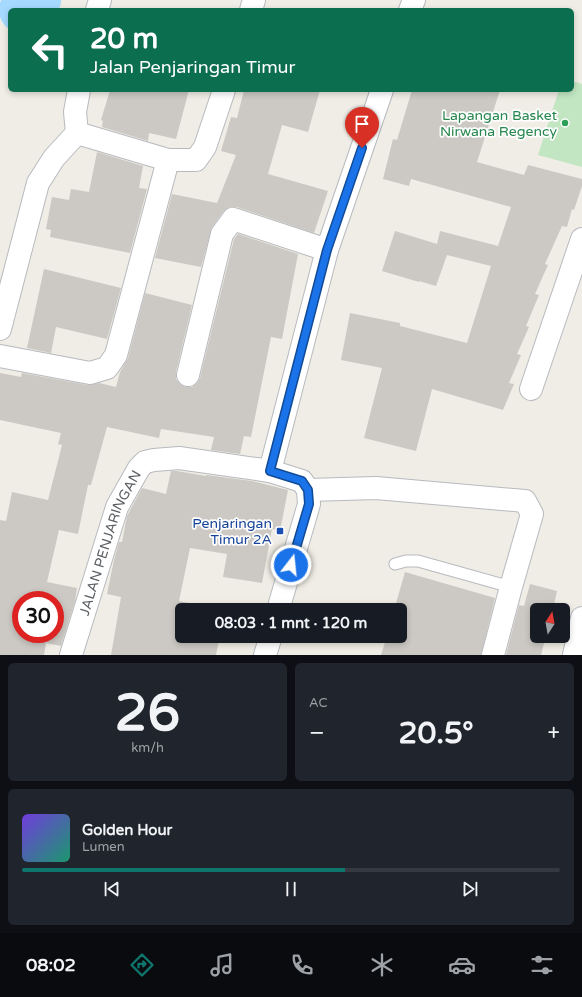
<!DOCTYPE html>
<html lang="id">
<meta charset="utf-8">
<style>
body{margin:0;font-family:"Varela Round",sans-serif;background:#20242c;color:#f1f3f6;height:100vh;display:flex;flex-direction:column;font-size:15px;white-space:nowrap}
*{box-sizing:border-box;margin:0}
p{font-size:13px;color:#9ea1a6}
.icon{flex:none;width:22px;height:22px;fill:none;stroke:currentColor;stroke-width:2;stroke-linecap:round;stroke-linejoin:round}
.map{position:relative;height:655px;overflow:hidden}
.sheet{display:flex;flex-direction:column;gap:8px;padding:8px;background:#0d0f14;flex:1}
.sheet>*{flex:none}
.guide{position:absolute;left:8px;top:8px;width:566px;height:84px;border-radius:6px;box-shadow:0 2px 6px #0003;background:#0b6e4f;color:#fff;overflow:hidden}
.needle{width:26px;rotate:11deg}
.controls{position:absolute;left:530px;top:603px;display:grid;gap:8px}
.controls a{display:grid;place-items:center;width:40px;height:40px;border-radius:6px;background:#171b24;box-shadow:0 2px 6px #0003;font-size:20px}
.speed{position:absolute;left:12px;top:591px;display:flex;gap:8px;font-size:20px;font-weight:700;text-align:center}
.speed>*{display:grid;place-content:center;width:52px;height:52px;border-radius:50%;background:#171b24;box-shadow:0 2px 6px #0003;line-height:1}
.speed .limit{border:6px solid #d22;background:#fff;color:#111}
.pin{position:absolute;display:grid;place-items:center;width:34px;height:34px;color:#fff;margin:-41px -17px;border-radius:50% 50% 50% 0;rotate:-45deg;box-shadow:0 0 4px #0007}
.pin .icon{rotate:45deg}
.me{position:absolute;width:44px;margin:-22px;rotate:16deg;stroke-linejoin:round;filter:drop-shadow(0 0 3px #0008)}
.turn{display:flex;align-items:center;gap:14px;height:84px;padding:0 16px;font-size:18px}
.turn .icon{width:52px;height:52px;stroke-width:2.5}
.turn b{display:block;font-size:28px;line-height:34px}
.big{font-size:30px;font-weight:700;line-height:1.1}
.sheet .card{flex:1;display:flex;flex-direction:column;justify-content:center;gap:6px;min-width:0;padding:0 14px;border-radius:6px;background:#20242c}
.sheet .dial{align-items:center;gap:0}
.dial b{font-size:52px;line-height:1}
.song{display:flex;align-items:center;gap:12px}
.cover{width:48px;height:48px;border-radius:6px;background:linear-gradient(135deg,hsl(260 70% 55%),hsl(160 70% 35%))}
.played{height:4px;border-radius:2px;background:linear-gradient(90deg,#0f766e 60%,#363941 60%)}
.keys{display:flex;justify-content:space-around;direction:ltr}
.heat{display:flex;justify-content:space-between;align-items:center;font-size:22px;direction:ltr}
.sheet .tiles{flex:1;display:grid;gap:8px;grid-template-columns:1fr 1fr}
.card:last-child{grid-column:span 2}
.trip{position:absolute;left:175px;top:603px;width:232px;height:40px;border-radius:6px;background:#171b24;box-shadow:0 2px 6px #0003;font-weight:700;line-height:40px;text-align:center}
.tab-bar{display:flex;height:64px;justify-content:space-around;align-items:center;background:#090b0e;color:#9ea1a6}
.tab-bar .icon{width:28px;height:28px}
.tab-bar .selected{color:#0f766e}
.tab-bar b{font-size:18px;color:#f1f3f6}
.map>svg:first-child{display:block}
</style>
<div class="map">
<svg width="582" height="655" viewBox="0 0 582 655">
<rect width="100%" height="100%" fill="#efede5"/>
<path fill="#c2e6c2" d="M572,81l10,3v83l-44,-12 21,-65h13z"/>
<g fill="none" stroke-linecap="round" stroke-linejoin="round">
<path stroke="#a5dafe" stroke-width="46" d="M22,10l16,-10"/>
</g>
<path fill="#ccc9c4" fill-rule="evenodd" d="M110,90h79l-13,49 -27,-6 -1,8 -46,-14 1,-6 -2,-1z
M244,90h76l-12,42 -26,-7 -14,49 60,17 -14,42 -77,-26h-7l-7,5 -11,15 -11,40 -46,-9 17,-64 45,9 19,-48 -15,-4 10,-34 6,1z
M412,90h88l-23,72 47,13 4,-10 54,14v7l-8,24 -2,-1 -5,18 -5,-1 -17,38 3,1 -13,29 4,1 -13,31 3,1 -12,27 4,1 -12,28 5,1 -11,26 -71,-21 -16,62 -52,-13 18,-70 -41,-8 9,-47 50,10v3l67,17 24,-77 -44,-11 -11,31 -17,-5v1l-37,-11 13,-40 42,13 3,-13 58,15 13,-39 -100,-28 -2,7 -26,-7 10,-40 4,1z
M97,152l46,14 -4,22 8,1 -17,64 -80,-16 1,-7 -5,-1 6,-32 17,3 2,-11 18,3z
M238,234l60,20 -16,85 -11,-2 -20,100 -7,-1 -4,18 -29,-4 3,-13 -53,-8 -2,9 -52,-11 -16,58h-3l-10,49 -19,-4 -12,52 30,6 -2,13 -14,45 -15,-3 -2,12h-44v-135l6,1 6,-29 36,8 14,-55 -4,-1 3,-11 -61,-13v-47l21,4 1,-4 66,12 11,-2 17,4 4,-15 8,-14 17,-65 47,12 -16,67v7l4,5 5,3h7l5,-4 3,-5 34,-139zM21,600h34v34h-34z
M44,269l77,19 -14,51 -51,-12 -5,26 -24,-5z
M171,471h6l29,5v-1l46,6 36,9 -8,41 -8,-2 -10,54 -39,-6 4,-23 -37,-6 -11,53 46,9h-43v26h38l-4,19h-105l10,-58 -14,-3 7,-34 5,-18h3l5,-26 15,-28 24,6z
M405,572l90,26 -14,57h-100l6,-19h13v-26h-6z
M530,584l27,7 -4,19h-16v26h9l-5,19h-35l13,-50 5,1z"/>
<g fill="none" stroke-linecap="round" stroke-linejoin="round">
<defs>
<path id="service" d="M395,564l11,-3h12l93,26"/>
<g id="minor">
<path d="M97,10l3,-10"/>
<path d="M251,10l3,-10"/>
<path d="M410,10l4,-10"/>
<path d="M79,90l-4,22 2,21 91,27h28l9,-13 19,-57"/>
<path d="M0,329l38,-146 16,-25 23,-25"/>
<path d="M0,356l90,17 17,-5 9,-13 52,-195"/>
<path d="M188,375l34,-141 11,-15 94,31"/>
<path d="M531,389l51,-150"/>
<path d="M270,471l57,-221 55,-160"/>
<path d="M308,490l68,-2 149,13 7,13 -21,73 -18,68"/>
<path id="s1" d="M71,655l46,-148 22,-39 6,-6 9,-2 25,-2 91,13 32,10 6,9 1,14 -31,106"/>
<path d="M265,655l6,-19"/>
<path d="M574,655l8,-37"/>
</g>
</defs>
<use href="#service" stroke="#b7babf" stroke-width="13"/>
<use href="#minor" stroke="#b7babf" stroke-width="24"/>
<use href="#service" stroke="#fff" stroke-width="11"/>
<use href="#minor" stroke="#fff" stroke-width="22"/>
</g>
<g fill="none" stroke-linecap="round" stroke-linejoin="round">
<defs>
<path id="route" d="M291,565l18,-61 -1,-14 -6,-9 -32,-10 57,-221 35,-102"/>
</defs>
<use href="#route" stroke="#114b97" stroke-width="10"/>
<use href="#route" stroke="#1a73e8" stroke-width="7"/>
</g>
<circle fill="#2e9e5b" stroke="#fff" stroke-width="1.5" cx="565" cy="123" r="4"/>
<rect fill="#1a4fb4" stroke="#fff" stroke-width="1.5" x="276" y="527" width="8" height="8" rx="2"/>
<g text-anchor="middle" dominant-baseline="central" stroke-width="3.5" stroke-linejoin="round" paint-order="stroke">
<g font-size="14" fill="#27864d" stroke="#fff" text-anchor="end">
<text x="557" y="115">Lapangan Basket<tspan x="557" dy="16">Nirwana Regency</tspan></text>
</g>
<g font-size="14" fill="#164399" stroke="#fff" text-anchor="end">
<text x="272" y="523">Penjaringan<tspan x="272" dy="16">Timur 2A</tspan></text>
</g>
<g font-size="14" fill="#5d6165" stroke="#fff">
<text stroke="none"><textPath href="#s1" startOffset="119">JALAN PENJARINGAN</textPath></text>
</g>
</g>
</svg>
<div class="controls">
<a><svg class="needle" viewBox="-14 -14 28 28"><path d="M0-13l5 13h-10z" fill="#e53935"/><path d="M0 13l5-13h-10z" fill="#9ea1a6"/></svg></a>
</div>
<div class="speed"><div class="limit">30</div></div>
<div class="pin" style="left:362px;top:148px;background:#d93025"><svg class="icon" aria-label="arrive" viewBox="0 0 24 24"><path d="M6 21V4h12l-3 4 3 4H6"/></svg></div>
<svg class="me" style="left:291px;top:565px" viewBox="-20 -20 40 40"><circle r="17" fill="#1a73e8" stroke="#fff" stroke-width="3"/><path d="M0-11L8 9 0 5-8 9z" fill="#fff"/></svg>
<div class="trip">08:03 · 1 mnt · 120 m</div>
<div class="guide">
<div class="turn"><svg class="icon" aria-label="left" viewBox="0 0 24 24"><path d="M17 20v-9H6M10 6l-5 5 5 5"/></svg><div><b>20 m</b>Jalan Penjaringan Timur</div></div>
</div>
</div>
<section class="sheet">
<div class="tiles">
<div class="card dial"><b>26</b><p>km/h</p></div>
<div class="card"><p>AC</p>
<div class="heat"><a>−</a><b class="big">20.5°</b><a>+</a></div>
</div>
<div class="card">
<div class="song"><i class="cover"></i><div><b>Golden Hour</b><p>Lumen</p></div></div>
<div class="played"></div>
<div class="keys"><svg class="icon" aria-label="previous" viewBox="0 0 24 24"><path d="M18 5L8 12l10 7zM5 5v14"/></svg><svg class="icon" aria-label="pause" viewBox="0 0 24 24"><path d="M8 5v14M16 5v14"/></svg><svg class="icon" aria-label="next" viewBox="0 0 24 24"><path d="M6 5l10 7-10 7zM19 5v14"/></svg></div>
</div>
</div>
</section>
<nav class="tab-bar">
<b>08:02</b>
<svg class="icon selected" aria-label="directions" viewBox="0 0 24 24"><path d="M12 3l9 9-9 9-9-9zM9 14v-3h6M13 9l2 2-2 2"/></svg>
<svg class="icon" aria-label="music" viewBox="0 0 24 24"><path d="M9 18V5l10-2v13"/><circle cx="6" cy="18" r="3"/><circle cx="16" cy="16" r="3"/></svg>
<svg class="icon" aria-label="phone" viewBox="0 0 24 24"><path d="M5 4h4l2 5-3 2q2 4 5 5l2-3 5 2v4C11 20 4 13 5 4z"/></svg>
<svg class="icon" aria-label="climate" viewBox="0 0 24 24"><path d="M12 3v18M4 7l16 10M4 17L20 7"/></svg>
<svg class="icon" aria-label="car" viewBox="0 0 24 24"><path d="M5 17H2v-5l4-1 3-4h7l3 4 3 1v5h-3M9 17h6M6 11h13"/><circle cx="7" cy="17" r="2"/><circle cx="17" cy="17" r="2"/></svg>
<svg class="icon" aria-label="filters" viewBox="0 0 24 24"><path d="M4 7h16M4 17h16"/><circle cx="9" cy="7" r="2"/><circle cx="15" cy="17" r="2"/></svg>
</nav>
